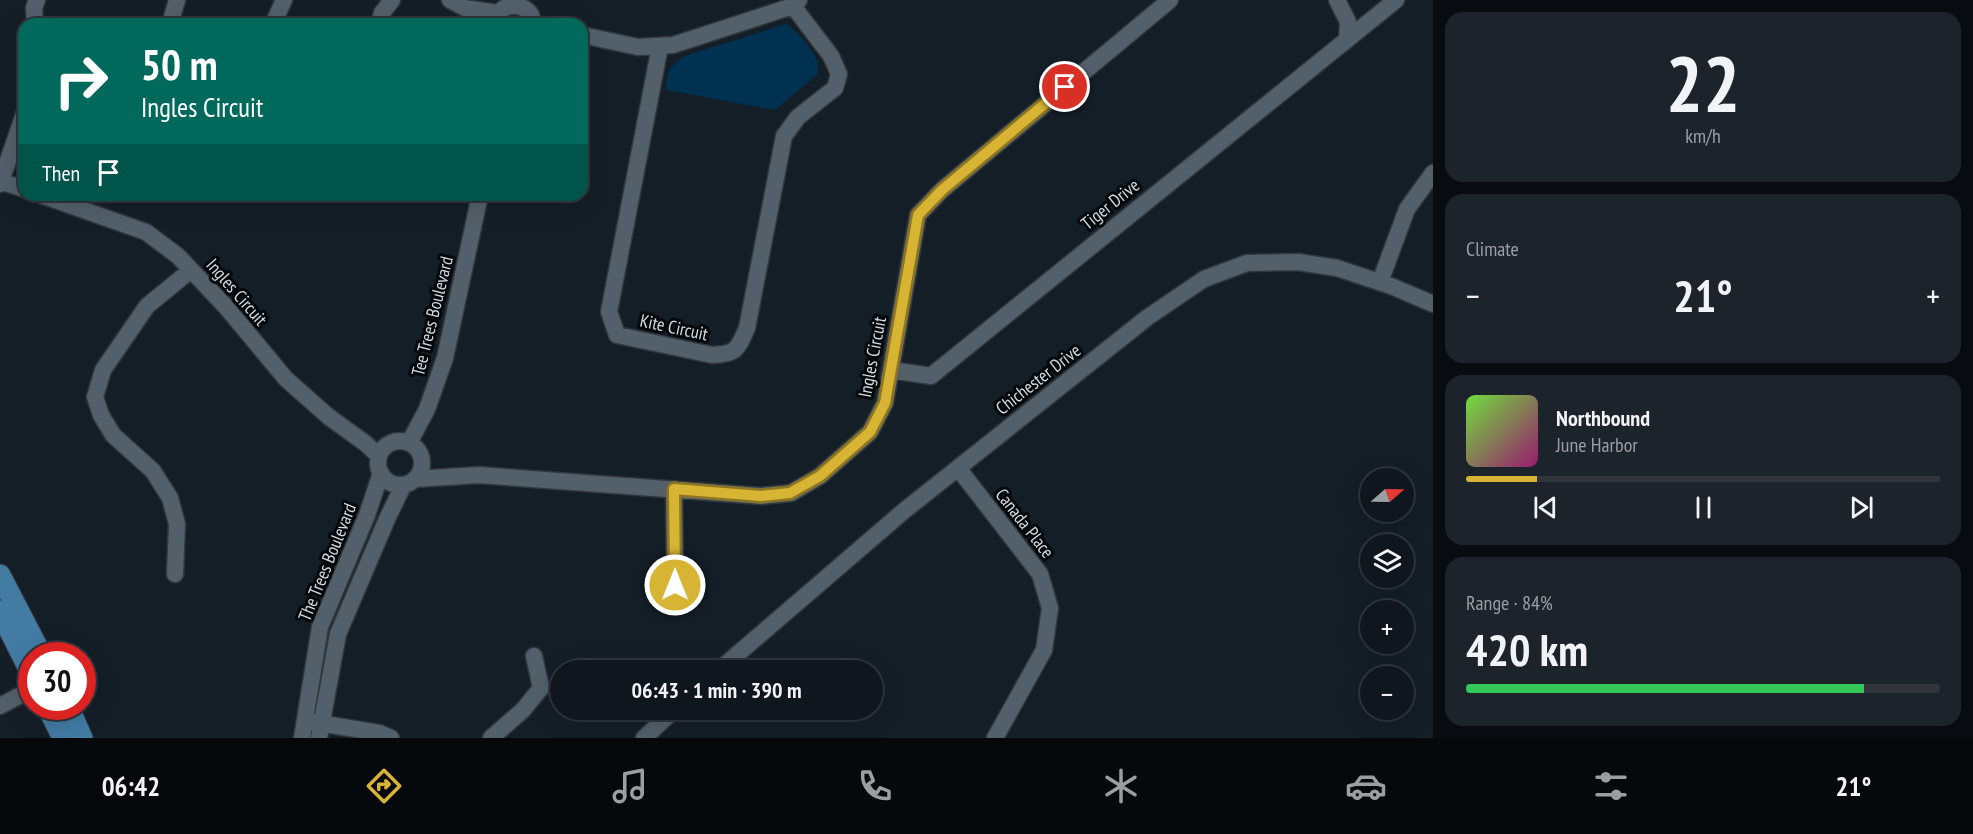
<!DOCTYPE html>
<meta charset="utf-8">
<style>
body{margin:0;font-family:"PT Sans Narrow",sans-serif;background:#1d232a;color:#f1f3f6;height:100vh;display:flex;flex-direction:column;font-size:22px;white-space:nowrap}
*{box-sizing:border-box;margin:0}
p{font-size:20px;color:#9b9fa4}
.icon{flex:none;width:33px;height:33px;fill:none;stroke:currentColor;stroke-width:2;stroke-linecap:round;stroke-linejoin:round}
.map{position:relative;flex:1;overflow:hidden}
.drawer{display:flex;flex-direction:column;gap:12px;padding:12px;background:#080c10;width:540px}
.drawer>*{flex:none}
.hud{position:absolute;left:18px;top:18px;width:570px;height:183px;border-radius:18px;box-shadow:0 6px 24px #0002,0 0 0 2px #2f353b;background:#00695c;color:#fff;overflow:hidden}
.needle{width:39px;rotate:70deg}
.fabs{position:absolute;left:1360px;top:468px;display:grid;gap:12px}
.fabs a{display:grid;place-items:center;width:54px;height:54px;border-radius:50%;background:#0f161d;box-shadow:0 6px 24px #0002,0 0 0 2px #2f353b;font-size:30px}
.speed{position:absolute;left:18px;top:642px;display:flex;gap:12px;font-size:30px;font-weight:700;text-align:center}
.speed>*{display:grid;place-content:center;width:78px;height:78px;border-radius:50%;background:#0f161d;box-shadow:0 6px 24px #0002,0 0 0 2px #2f353b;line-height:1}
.speed .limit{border:9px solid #d22;background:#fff;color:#111}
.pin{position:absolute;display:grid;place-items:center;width:51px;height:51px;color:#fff;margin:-26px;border:3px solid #fff;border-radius:50%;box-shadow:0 2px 6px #0007}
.me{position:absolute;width:66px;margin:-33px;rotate:0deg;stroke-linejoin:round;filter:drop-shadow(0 0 4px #0008)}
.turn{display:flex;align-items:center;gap:21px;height:126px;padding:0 24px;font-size:27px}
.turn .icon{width:78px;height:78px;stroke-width:2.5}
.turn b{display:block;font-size:42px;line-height:51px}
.then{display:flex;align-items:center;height:57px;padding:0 24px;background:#0003;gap:12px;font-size:22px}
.big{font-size:45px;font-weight:800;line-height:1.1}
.drawer .card{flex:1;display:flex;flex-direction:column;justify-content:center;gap:9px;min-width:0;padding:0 21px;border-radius:18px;background:#1d232a}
.drawer .dial{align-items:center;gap:0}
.dial b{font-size:78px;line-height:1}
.song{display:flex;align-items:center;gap:18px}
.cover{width:72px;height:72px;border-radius:9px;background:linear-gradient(135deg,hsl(100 70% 55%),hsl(320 70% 35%))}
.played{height:6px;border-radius:3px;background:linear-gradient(90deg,#d7b434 15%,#2f353b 15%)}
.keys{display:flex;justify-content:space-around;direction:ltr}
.heat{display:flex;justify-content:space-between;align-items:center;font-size:33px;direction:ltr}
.charge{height:9px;border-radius:4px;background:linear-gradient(90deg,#34c759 84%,#2f353b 0)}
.trip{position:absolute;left:550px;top:660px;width:333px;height:60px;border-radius:30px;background:#0f161d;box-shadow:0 6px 24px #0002,0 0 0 2px #2f353b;font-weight:800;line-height:60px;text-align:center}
.tabs{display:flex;height:96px;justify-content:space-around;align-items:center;background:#06090c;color:#9b9fa4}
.tabs .icon{width:42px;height:42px}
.tabs .active{color:#d7b434}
.tabs b{font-size:27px;color:#f1f3f6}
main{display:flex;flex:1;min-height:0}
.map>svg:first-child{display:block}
</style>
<main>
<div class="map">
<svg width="1433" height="738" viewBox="0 0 1433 738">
<rect width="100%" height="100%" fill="#141e27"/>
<path fill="#003151" d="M786,24c9,4 28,27 31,37 2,5 1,9 0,14l-42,35 -109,-20c1,-19 3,-23 19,-34z"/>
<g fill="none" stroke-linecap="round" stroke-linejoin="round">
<defs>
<path id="minor" d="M450,0l15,8 32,5
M1337,0l11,22 -1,18
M35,24l-1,-16 3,-8
M170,24l7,-24
M273,24l11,-24
M379,24l3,-11 10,-13
M497,24c-5,-24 39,-24 35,0
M582,35l56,12 35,-2 120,-39 6,-6
M660,46l-51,266 8,23 95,20c25,-1 25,-5 35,-27l37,-192 14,-19 37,-29 4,-14 -8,-18 -38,-50
M0,181l24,8
M0,184l24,-70
M41,195l105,37 32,24 48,51 60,72 43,38 36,26 14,13
M1380,282l27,-73 26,-36
M891,370l40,6 465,-376
M378 463a22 22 0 1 1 44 0a22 22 0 1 1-44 0Z
M409,443l18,-34 18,-51 35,-163
M958,468l82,106 10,34 -6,42 -49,88
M415,479l64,-4 282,21 30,-3 29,-17 50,-44 15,-29 33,-188 24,-25 228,-190
M674,489l1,96
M175,574l2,-50 -7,-26 -17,-27 -40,-36 -12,-20 -6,-18 8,-27 44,-64 44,-36
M719,670l186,-160 53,-42 190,-151 56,-38 43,-16 51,-1 39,6 54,18 42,18
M0,706l32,-17
M313,722l66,11 12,5
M302,738l18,-111 47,-112 14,-42
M319,738l19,-104 49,-115 16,-33
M491,738l32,-28 18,-22 -7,-32
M644,738l30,-28"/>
<path id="major" d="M0,575l42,81
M0,611l32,64
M47,706l16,32
M68,706l14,32"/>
</defs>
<use href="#minor" stroke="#30373d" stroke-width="19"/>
<use href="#major" stroke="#30373d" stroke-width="23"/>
<use href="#minor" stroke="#535f69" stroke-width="16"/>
<use href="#major" stroke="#437ba3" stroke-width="21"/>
</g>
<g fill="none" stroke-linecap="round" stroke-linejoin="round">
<defs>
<path id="route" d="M675,585l-1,-96 87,7 29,-3 30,-17 50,-44 15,-29 33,-188 24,-25 123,-103"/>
</defs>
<use href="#route" stroke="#8c7522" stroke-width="15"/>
<use href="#route" stroke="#d7b434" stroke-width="10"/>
</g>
<g text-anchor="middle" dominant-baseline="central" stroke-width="6" stroke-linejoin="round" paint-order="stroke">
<g font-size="18" fill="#d4dce2" stroke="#04080b">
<text transform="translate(1110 204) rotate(-39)">Tiger Drive</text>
<text transform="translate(237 292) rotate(49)">Ingles Circuit</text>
<text transform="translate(432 316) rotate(-76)">Tee Trees Boulevard</text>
<text transform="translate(674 327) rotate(12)">Kite Circuit</text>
<text transform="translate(872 357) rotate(-79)">Ingles Circuit</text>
<text transform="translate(1038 379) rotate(-38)">Chichester Drive</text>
<text transform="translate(1025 523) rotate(52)">Canada Place</text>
<text transform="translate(327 562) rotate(-68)">The Trees Boulevard</text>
</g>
</g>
</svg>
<div class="fabs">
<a><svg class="needle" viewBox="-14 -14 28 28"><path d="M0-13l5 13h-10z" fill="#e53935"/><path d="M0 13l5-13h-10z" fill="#9b9fa4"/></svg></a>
<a><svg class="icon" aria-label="layers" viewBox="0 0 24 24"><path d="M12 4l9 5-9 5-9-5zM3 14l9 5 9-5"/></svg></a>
<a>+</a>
<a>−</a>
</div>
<div class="speed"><div class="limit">30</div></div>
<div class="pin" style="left:1065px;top:87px;background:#d93025"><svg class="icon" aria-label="arrive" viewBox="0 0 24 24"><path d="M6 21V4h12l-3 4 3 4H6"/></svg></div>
<svg class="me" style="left:675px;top:585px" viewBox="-20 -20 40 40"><circle r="17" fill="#d7b434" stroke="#fff" stroke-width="3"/><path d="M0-11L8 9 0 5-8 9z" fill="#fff"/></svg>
<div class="trip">06:43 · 1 min · 390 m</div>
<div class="hud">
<div class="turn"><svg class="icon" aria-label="right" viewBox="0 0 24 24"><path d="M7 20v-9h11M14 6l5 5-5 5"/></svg><div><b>50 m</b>Ingles Circuit</div></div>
<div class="then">Then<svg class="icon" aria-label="arrive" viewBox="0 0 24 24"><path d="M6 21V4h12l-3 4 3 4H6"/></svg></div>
</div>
</div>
<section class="drawer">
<div class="card dial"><b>22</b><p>km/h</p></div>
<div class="card"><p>Climate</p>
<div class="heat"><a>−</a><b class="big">21°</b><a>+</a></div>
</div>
<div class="card">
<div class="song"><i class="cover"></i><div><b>Northbound</b><p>June Harbor</p></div></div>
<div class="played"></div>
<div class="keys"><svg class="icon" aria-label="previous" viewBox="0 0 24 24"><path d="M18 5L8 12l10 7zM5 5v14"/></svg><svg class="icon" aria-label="pause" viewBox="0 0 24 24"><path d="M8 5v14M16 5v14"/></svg><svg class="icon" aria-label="next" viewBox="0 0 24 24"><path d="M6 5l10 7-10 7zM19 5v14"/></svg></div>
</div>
<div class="card"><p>Range · 84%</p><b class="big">420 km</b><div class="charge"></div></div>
</section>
</main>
<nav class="tabs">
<b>06:42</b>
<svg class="icon active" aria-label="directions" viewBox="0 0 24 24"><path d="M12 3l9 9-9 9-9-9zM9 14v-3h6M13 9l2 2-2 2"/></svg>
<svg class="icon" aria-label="music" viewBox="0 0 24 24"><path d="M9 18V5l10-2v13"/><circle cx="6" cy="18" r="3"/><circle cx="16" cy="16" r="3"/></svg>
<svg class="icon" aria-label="phone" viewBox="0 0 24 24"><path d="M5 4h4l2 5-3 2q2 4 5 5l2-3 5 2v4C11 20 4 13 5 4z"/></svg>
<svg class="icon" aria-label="climate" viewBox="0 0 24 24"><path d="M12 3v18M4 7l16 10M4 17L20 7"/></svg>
<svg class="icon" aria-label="car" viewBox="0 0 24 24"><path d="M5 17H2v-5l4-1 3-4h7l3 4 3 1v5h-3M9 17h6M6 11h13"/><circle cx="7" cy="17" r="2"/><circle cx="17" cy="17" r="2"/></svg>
<svg class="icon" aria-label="filters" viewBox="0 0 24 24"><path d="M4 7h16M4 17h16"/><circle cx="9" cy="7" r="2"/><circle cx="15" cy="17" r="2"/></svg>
<b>21°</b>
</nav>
